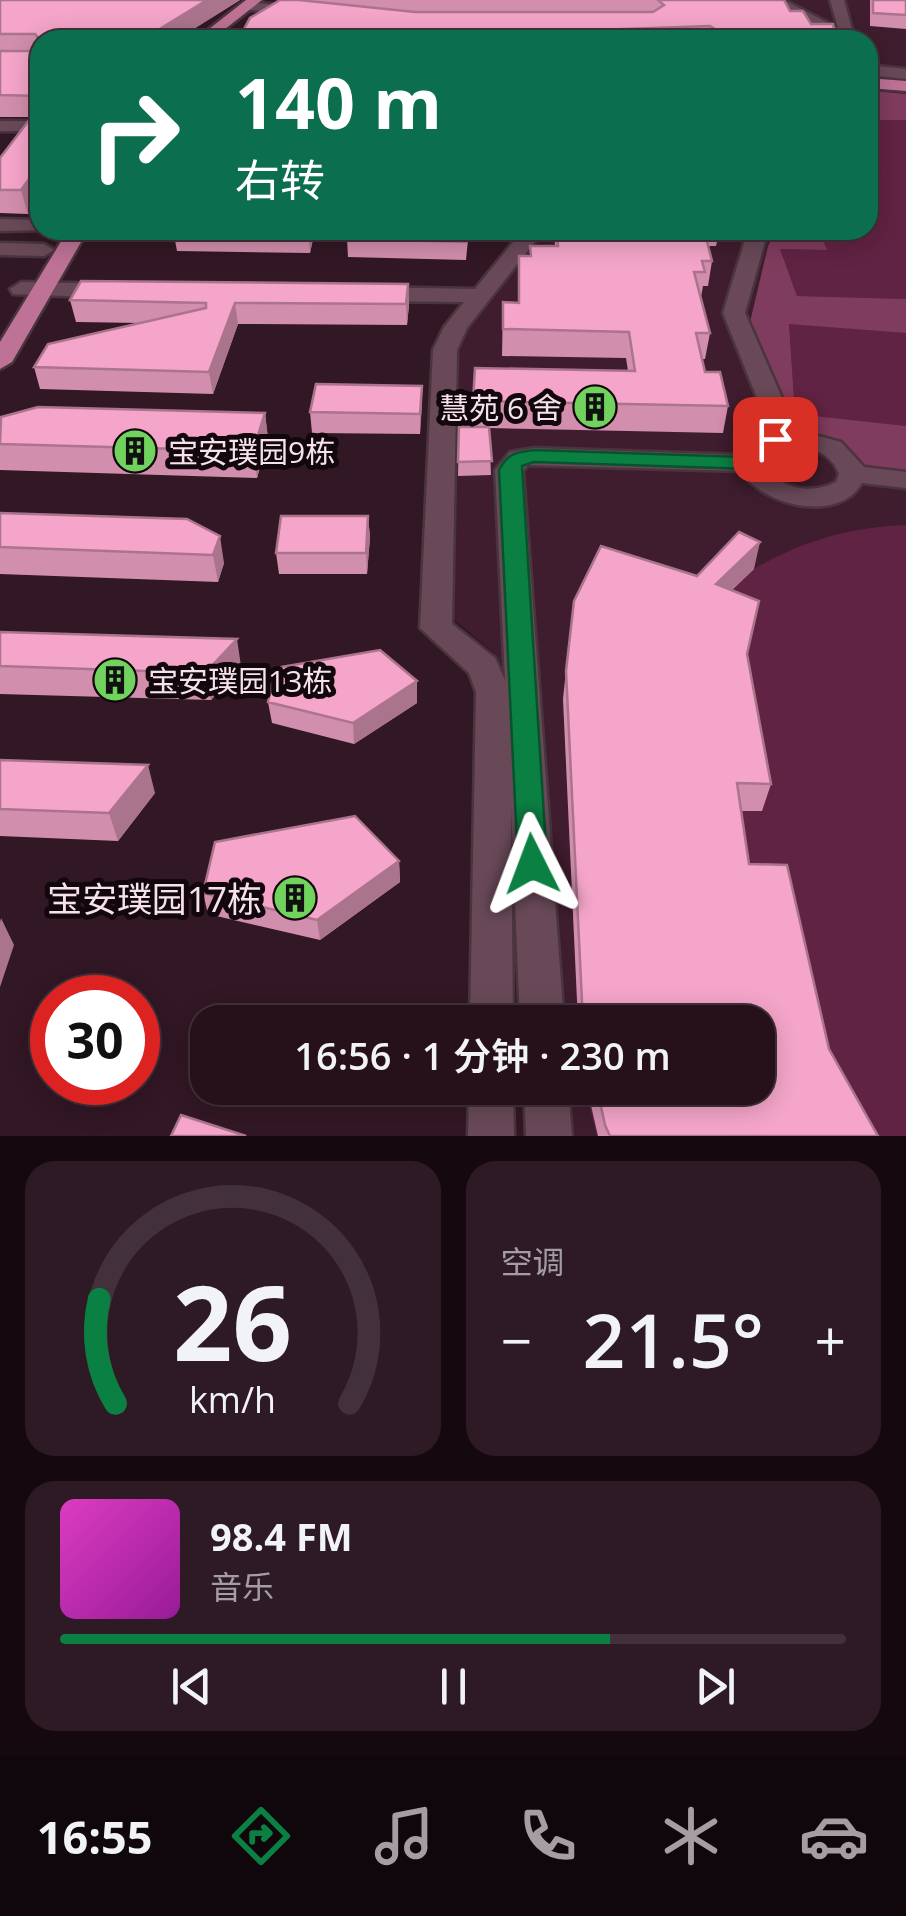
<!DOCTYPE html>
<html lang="zh">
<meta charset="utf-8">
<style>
body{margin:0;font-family:"Open Sans","Noto Sans SC",sans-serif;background:#2e1a24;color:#f1f3f6;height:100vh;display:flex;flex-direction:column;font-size:38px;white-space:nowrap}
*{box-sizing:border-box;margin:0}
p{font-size:32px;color:#a49da3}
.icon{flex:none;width:55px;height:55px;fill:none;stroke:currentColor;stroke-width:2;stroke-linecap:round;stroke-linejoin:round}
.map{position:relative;height:1136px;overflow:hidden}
.side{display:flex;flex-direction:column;gap:25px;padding:25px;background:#15090f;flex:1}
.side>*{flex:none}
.guide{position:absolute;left:30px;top:30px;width:848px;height:210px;border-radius:30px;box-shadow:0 5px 25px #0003,0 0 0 2px #42313a;background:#0b6e4f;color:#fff;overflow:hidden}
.speed{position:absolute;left:30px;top:975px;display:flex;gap:20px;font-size:50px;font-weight:700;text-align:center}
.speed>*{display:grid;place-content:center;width:130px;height:130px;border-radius:50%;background:#26111b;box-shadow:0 5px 25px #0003,0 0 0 2px #42313a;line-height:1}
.speed .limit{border:15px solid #d22;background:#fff;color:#111}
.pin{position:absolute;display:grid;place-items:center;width:85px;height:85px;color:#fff;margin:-42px;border-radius:20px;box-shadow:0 5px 15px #0006}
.me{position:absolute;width:110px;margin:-55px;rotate:357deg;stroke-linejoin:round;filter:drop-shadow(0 0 8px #0008)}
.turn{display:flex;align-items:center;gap:35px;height:210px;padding:0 40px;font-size:45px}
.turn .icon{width:130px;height:130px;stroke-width:2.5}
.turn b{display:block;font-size:70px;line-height:85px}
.big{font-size:75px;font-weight:600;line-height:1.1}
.side .widget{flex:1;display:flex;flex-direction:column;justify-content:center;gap:15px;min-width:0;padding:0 35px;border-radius:30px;background:#2e1a24}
.side .dial{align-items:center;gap:0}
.dial svg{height:260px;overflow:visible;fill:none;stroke:#42313a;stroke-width:7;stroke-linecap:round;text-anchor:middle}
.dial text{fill:#f1f3f6;stroke:none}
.song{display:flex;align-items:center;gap:30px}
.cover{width:120px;height:120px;border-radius:15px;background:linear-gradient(135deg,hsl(310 70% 55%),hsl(300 70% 35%))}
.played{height:10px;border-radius:5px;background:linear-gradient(90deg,#0b8043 70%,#42313a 70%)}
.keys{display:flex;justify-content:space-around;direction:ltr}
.heat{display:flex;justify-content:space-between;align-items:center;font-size:55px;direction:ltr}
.side .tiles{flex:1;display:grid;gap:25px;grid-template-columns:1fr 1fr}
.widget:last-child{grid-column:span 2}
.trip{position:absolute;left:190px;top:1005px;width:585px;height:100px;border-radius:30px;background:#26111b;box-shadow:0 5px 25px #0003,0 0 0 2px #42313a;font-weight:600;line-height:100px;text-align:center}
.tabs{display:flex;height:160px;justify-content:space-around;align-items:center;background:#0f070b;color:#a49da3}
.tabs .icon{width:70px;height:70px}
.tabs .selected{color:#0b8043}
.tabs b{font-size:45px;color:#f1f3f6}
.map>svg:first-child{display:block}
</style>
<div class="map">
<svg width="906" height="1136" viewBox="0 0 906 1136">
<rect width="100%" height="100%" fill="#321724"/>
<path fill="#3f1d2e" d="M640,0h266v77l-38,-4v-33h-178z
M868,86l38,4v1046h-382l-2,-48h236v-66h-239l-24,-368 -43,-37 3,-267 15,-31 69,-89h329z"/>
<path fill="#612343" d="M879,119l27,1v179l-109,-3 -17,-47 46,1 -7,-20h49v-59h13l-13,-29z
M789,323l117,10v93l-111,-11z
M906,525v611h-309l-12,-48h173v-66h-180l-15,-323 8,-71 121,-24 41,-45 21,10c48,-28 96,-42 152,-44z"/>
<path fill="#803c5e" d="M874,91l32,3v26h-27l-11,22v-50z
M776,230h43l8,20 -47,-1 17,47 109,3v34l-117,-9 6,90 111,12v46l-45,-5 -26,-24 -43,-14 -42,-107 18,-76z"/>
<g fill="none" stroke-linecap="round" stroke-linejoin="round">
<defs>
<path id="minor" d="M767,0h17l54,28 -8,-28h14l11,40h-18z
M246,2l62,6 7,4 -7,4 -67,-7 -2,-3z
M868,65l38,4v10l-38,-4z
M0,121h32l8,6 -8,4h-32z
M0,219l40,1v10h7l-47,1z
M523,230h21l-77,98 -10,22 -5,274 43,34 10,22 -10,-210 15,-18 24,-4 205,7 13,-16 19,-6 -48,-120 25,-83h20l-23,83 51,117 45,12 23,25 42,5v16l-44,-5c-23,41 -100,23 -121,-12l-213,-6 -5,6 41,551h-44l-9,-215 2,215h-43l6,-330 -7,-19 -49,-45 13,-278 11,-23 20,-25 -95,-1 -11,-7 11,-7 106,2zM781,447c24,-2 49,3 58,27l-3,8c-26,13 -58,7 -73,-19l3,-9z
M0,243l44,1 10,6 -10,6 -44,-1z
M21,282l97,2 11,7 -11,7 -105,-4 -3,-5z
M469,1088h44l1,48h-46z
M524,1088h44l4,48h-46z"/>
<path id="major" d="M246,0h16l-51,40h-16z
M868,78l38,3v10l-38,-3z
M68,230h20l-76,132 -12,7v-27z"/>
</defs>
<use href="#minor" stroke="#4a343e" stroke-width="5"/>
<use href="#major" stroke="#4a343e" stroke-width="5"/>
<use href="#minor" fill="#694958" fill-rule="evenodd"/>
<use href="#major" fill="#be7296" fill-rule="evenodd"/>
</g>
<path fill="#d28ead" d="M0,0h240l-64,40h-136v156l-12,18 -28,-1v-55l32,-41h-32z
M279,0h505l6,11 46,29h-591l-1,-11z
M870,0h36v29l-36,-3z
M173,230h142l-5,23 -133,-2z
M349,230h120l-3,30 -118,-3 -1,-18z
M554,230h170l-1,7h-5l-2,9h-8l4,15 -4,25h-5l-2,11 9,36 -5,26h-3l3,13 23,34 -5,27 -234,-5 2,47 -33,1 1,-49h14l2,-59 153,3 -2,-13 -124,-2 1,-54 15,1 1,-47h11l25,-10z
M408,284l1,21 -2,20 -169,-1 -25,70 -173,-5 -6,-22 107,-44 -65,-1 -6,-22z
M422,386l-2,48 -108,-1 -2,-21z
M265,413l3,26 -11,39 -257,-8v-52z
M0,513l187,6 37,44 -6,19 -218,-8z
M368,516l2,21 -3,37h-88l-3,-21z
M754,569l-22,21 15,64 24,130 -9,27h-21l8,53 80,185 49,87h-280l-11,-48h171v-66h-180l-15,-323 3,-28 131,-95z
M0,632l241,34 -30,34 -211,-6z
M268,702l149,1 -63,41 -82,-21z
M0,760l155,33 -37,48 -118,-5z
M399,861l1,21 -80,58 -112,-26 -5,-21z"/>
<path fill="#ab748d" d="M207,0h33l-64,40h-17l-1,-10z
M136,30l2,10h-9z
M40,164v32l-12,18 -7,-24z
M308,230h7l-5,23z
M408,284l1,21 -2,20 -1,-21z
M235,303l3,21 -25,70 -4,-22z
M422,386v20l-2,28v-20z
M265,413l3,26 -11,39 -4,-27z
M368,516l2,21 -3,37 -1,-21z
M220,536l4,27 -6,19 -5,-27z
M760,542l-6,27 -44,42 6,-27z
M237,639l4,27 -30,34 -6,-27z
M417,681v22l-63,41 -1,-21z
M148,765l7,28 -37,48 -9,-28z
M399,861l1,21 -80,58 -3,-20z
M1,918l13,27 -14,42v-65z"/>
<path fill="#f4a5c9" stroke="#ab748d" stroke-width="2.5" d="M0,0h207l-49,30h-22l-7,10h-89v56l-40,-1v-44h35l4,-13 -4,-4h-35z
M280,0h19l116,12h238l11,-7 -6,-5h126l6,11h13l8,13h22l3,16h-103l-23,-14 -113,4 1,10h-347l-7,-11 6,-11z
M873,0h33v15l-33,-2z
M40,106v58l-19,26h-21v-32z
M349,230h119l-2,12 -119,-3z
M557,230h147l8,31h-10l3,11h-11l16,61h-14l9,39h15l8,34 -255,-5 2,-33 160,3 -6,-39 -126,-3v-27l16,1v-47h12l-1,-10h28z
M81,281l327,3 -2,20 -171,-1 -26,69 -175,-5 14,-23 158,-36v-5l-136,-3z
M316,384l106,2 -2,28 -110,-2z
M38,407l227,6 -12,38 -253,-7 1,-27z
M459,427h30l3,34 -34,1z
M0,513l187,6 33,17 -7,19 -213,-8z
M281,516h87l-2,37h-90z
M739,532l21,10 -44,42 43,17 -12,53 24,130 -34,-1 12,81 38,1 42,184 49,87h-268l-5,-11 -8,-37h161v-66h-175l-17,-351 8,-70 27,-55 96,30z
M0,632l237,7 -32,34 -205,-7z
M380,650l37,31 -64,42 -85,-21 7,-34z
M0,760l148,5 -39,48 -109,-4z
M355,816l44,45 -82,59 -114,-27 12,-51z
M181,1115l65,21h-75z"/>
<path fill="#0b8043" stroke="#07532c" stroke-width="2.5" d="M775,433l10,6 -18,10 -10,19 -7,1 -216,-7 -12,4 25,398 -4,9 -11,4 -10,-4 -4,-9 -19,-394c9,-17 17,-18 35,-20l209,7 8,-16z"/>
<defs>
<symbol id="building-disc" viewBox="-11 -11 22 22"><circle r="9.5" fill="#71d35e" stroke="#12070c"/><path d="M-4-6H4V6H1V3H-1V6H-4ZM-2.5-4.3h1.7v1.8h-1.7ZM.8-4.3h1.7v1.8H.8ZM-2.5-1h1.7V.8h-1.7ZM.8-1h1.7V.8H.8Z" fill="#111"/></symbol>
</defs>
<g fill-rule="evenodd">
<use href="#building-disc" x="570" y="382" width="50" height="50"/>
<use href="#building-disc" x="110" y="426" width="50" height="50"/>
<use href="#building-disc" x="90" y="655" width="50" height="50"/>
<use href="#building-disc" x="270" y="873" width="50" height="50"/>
</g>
<g text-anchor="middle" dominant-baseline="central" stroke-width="10" stroke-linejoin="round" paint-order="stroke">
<g font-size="30" fill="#f6e2eb" stroke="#12070c" text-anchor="start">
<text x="562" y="407" text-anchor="end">慧苑 6 舍</text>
<text x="168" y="451">宝安璞园9栋</text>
<text x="148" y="680">宝安璞园13栋</text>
</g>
<g font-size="35" fill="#f6e2eb" stroke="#12070c" text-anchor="end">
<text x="262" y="898">宝安璞园17栋</text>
</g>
</g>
</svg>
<div class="speed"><div class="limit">30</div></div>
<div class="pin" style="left:775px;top:439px;background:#d93025"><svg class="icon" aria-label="arrive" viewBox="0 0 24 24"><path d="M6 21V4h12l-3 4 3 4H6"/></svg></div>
<svg class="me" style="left:532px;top:864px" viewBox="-20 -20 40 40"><path d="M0-17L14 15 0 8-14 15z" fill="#0b8043" stroke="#fff" stroke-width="4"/></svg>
<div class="trip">16:56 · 1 分钟 · 230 m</div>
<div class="guide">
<div class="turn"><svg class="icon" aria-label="right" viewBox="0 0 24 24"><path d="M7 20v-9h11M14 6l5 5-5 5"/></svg><div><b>140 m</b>右转</div></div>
</div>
</div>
<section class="side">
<div class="tiles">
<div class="widget dial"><svg viewBox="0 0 100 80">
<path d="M14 69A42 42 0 1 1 86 69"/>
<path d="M14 69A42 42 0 0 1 9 37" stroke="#0b8043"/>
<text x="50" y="56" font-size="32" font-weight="700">26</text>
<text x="50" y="72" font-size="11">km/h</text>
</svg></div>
<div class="widget"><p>空调</p>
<div class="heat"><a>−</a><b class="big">21.5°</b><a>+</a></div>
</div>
<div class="widget">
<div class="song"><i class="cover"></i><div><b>98.4 FM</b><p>音乐</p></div></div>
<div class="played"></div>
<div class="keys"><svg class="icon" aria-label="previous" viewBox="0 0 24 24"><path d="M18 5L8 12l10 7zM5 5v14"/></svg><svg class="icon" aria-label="pause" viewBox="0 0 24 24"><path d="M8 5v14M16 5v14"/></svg><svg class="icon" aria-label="next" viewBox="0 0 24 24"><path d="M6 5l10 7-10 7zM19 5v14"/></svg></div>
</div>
</div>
</section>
<nav class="tabs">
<b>16:55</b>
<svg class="icon selected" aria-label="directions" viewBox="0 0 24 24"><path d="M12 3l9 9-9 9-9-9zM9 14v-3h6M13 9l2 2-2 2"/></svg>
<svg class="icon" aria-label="music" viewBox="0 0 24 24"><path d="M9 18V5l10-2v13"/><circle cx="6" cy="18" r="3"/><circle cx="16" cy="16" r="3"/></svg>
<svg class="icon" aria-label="phone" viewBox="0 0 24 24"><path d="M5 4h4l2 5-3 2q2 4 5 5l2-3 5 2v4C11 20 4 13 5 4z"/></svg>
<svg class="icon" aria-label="climate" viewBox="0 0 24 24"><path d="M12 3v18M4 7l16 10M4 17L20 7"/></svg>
<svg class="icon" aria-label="car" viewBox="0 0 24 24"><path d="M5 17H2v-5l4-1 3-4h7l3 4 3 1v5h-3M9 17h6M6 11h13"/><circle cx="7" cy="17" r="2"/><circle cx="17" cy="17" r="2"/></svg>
</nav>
